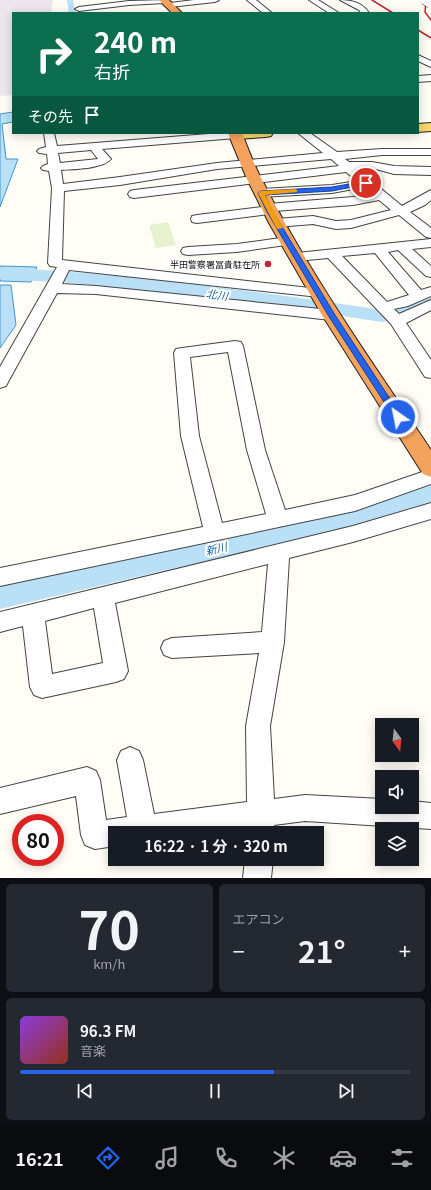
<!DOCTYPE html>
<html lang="ja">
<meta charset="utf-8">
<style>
body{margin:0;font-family:Georgia,"Noto Sans JP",serif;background:#242831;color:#f1f3f6;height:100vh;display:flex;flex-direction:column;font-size:15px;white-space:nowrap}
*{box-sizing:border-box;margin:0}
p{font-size:13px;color:#9ea1a6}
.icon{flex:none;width:22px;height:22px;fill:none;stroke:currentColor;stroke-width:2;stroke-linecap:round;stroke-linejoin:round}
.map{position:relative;height:878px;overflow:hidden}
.panel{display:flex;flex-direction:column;gap:6px;padding:6px;background:#0d0f14;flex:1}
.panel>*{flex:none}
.banner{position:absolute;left:12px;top:12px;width:407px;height:122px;border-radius:0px;box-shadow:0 2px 10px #0003;background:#0b6e4f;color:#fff;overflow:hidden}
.needle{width:26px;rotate:165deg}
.fabs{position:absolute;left:375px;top:718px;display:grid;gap:8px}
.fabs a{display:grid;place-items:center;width:44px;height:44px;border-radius:0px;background:#171b24;box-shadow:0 2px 10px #0003;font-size:20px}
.speed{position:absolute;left:12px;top:814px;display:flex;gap:8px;font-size:20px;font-weight:700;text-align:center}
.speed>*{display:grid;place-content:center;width:52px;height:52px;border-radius:50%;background:#171b24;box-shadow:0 2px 10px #0003;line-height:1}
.speed .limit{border:6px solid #d22;background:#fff;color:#111}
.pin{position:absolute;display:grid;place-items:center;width:34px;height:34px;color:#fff;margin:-17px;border:2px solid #fff;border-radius:50%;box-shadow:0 1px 4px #0007}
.me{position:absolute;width:44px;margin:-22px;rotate:327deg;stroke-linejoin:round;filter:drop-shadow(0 0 3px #0008)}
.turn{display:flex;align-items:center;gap:14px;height:84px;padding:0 16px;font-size:18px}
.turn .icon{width:52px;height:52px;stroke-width:2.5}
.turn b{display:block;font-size:28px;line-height:34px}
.then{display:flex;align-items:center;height:38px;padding:0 16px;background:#0003;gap:8px;font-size:15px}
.big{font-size:30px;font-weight:700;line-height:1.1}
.panel .tile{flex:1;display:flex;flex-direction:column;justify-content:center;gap:6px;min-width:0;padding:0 14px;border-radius:6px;background:#242831}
.panel .dial{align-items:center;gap:0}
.dial b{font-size:52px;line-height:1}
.song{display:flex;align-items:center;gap:12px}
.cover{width:48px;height:48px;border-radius:6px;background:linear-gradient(135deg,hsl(270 70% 55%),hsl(10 70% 35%))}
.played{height:4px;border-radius:2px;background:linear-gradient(90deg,#2563eb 65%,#363941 65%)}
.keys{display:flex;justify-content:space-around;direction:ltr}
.heat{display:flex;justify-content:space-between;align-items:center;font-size:22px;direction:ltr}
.panel .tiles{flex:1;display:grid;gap:6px;grid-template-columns:1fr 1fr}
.tile:last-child{grid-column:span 2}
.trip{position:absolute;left:108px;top:826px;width:216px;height:40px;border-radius:0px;background:#171b24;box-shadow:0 2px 10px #0003;font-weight:700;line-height:40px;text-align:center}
.tabs{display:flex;height:64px;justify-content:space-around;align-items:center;background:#090b0e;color:#9ea1a6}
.tabs .icon{width:28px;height:28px}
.tabs .active{color:#2563eb}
.tabs b{font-size:18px;color:#f1f3f6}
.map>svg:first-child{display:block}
</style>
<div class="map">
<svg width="431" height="878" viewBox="0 0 431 878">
<rect width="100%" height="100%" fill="#fffdf5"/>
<path fill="#eee6ef" d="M0,0h53l-2,13h-38v82l-13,1z"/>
<path fill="#e6f2cf" d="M168,222l8,23 -20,3 -7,-23z"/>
<path fill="#b9e0f7" stroke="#3f96cf" d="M13,112v10l-11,2 4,35h12l-18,48v-93z
M0,266l37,1 -6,15 -31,-1z
M0,285h11l5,40 -16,23z"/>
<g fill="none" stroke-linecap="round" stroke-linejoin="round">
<path fill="#b9e0f7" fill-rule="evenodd" d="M67,0h6l2,13h-6z"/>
<path fill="#b9e0f7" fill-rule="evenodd" d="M0,267c128,7 256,24 382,43l11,-1 38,-16v13l-27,12 -22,4 -72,-11 -237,-28 -73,-4z
M431,482v20l-94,28 -337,79v-26l337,-74z"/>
<defs>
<path id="minor" d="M168,0v3h-3l-36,2 -50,6 -4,-2 4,-2 50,-6z
M194,0h25l-4,2 -45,5 -4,-2 4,-2z
M247,0h9l16,13h-9z
M309,0h9l21,13h-10z
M340,0c12,0 23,3 29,13h-8l-2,-3z
M418,55l13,6v6l-13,-6z
M431,75v6l-13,1v-6z
M44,133h10l3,13 164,-13h19l1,2 -5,3 -134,11 9,10c-8,10 -38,10 -50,11l2,14 57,-7 97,-14 106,-10 -25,-20h12l27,19 45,-3h49v6h-49l-37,4 4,3h23l22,4 37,1v8l-37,-1 -22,-6 -15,1 45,37 29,-16v10l-6,5 -15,7 21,16v10l-5,-1 -27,-22 -48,13 -15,1 -23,-5 -36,3 -5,-1 -1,-3 1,-3 5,-1 36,-3 23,5 15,-1 40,-10 -12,-10 -26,5 -79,6 -5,3 -72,9 -5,-1 -1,-3 1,-3 5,-1 65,-8 6,-3 85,-7 18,-3 -7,-7 -32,6 -71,4 -4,-1 -2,-3 2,-3 4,-1 71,-4 25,-4 -11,-9 -212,26 -4,-1 -2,-3 2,-3 4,-1 205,-24 -8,-7 -114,10 -97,16 -56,6 -2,69 257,29 5,1 2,3 -2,3 -5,1 -250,-27 -7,14 34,2 235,24 5,2 3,3 -3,3 -5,2 -235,-26 -39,-1 -49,89 -2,4 -6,2v-21l57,-100 -7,-1 -2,-3 4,-75 -3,-17 -6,-1 -2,-2 2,-2 5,-2 -1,-10 -8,-1 -2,-2 2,-2 7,-2zM91,150l7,9 -38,4 -2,-10z
M288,237l5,1 2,3 -2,3 -56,8 -49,3 -5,-1 -2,-3 2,-3 5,-1 49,-3z
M431,239v8l-19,2 19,17v11l-5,-1 -28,-26 -10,2 33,38 10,-3v9l-23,10 -14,3 5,5 32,-14v10l-25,13 25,37v18l-6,-1 -34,-53 -63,-66 -31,3 -5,-1 -2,-3 2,-3 5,-1zM375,253l34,42 -22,7 -45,-46z
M235,341l6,1 2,4 22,104 20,60 70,-15 76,-26v15l-76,27 -355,75v-18l203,-41 -22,-91 -7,-83 2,-4 6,-1zM228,352l19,98 19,64 -44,9 -23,-87 -9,-79z
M431,503v16l-78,23 -64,16 -5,84 -14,84 4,73 31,-4 77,4v8h30v-6l19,2v26l-126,-8 -31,4v8h-28l1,-4 -32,4h-100v13l-20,3 -10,-4 -4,-10 -5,-39 -76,18v-26l87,-21 9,4 4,9 6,40 21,-3 -10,-57 4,-9 9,-4 9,4 4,9 11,54 93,-12 -1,-76 13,-73 -87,5 -8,-3 -3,-7 3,-7 8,-3 90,-6 6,-68 -153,39 13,68 -4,8 -8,3 -74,16 -8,-3 -4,-8 -7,-61 -23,6v-20l353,-86zM94,608l9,55 -51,11 -7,-53z
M245,859h28l-2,19h-28z"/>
<path id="major" d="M431,123v8l-13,1v-8z
M231,133h42l-2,3 -5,1 -30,2 -5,-1 -2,-3z"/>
<path id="highway" d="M159,0h10l13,13h-10z
M228,133h14c6,16 12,32 20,47 48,95 110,182 169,270v27l-8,-3 -101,-159 -53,-92 -22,-44z"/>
</defs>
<use href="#minor" stroke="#444" stroke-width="2"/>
<use href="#major" stroke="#222" stroke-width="2"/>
<use href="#highway" stroke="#222" stroke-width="2"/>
<use href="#minor" fill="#fff" fill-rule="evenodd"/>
<use href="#major" fill="#f9d66b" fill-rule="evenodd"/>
<use href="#highway" fill="#f5a25d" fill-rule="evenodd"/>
<path stroke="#c4262e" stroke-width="1.5" d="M372,0l21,13
M426,0l-1,12 6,8
M418,30l13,8"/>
<defs>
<path id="minor-bridge" d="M424,0l6,4"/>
</defs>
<use href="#minor-bridge" stroke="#444" stroke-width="9" stroke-linecap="butt"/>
<use href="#minor-bridge" stroke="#fff" stroke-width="8"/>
</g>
<path fill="#2563eb" stroke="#184099" d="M366,181l3,2 -1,1 -36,7 -67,4 7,15 63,105 67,102 -4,3 -3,-1 -67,-104 -62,-105 -8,-17 3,-2 71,-4z"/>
<path fill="#f59e0b" d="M295,189l2,1v2l-32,3 18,33 -6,1 -19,-36 3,-2z"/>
<circle fill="#c4262e" stroke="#fff" stroke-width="1.5" cx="268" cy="264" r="4"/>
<g text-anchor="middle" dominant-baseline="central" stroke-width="4" stroke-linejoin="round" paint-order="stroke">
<g font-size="9" fill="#111" stroke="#fff" text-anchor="end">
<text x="260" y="264">半田警察署冨貴駐在所</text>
</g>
<g font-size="11" font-style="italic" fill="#1768a6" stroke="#fff">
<text transform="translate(217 294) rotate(7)">北川</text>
<text transform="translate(216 548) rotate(-13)">新川</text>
</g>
</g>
</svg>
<div class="fabs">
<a><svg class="needle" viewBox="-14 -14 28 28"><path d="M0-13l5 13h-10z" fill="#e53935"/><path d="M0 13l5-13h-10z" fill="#9ea1a6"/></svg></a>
<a><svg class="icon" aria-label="sound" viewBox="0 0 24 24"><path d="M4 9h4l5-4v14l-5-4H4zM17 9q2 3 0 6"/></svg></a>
<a><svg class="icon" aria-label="layers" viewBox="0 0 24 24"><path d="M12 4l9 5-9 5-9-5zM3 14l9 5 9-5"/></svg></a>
</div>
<div class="speed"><div class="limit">80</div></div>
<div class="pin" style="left:366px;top:183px;background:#d93025"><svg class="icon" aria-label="arrive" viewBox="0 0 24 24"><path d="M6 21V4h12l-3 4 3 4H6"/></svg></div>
<svg class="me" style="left:398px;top:417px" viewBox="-20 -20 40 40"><circle r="17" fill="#2563eb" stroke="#fff" stroke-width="3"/><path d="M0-11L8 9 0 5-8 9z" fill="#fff"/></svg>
<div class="trip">16:22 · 1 分 · 320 m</div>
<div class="banner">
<div class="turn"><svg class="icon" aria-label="right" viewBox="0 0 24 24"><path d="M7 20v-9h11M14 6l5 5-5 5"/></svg><div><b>240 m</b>右折</div></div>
<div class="then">その先<svg class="icon" aria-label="arrive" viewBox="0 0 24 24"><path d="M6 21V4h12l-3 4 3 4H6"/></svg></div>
</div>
</div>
<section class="panel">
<div class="tiles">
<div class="tile dial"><b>70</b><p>km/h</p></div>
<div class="tile"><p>エアコン</p>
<div class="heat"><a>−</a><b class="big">21°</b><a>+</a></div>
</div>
<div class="tile">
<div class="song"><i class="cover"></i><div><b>96.3 FM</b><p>音楽</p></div></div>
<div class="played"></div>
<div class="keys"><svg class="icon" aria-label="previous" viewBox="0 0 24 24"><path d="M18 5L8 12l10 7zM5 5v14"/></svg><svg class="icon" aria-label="pause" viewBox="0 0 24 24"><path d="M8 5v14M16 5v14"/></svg><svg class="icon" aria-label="next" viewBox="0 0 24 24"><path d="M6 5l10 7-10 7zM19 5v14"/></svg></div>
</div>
</div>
</section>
<nav class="tabs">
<b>16:21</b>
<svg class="icon active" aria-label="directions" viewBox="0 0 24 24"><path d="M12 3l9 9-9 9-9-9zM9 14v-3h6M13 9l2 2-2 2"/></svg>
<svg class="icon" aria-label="music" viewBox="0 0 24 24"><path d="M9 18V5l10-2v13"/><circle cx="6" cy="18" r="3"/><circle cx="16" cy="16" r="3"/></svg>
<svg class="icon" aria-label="phone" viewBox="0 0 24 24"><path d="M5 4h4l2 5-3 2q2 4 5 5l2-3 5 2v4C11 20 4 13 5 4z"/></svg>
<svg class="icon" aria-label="climate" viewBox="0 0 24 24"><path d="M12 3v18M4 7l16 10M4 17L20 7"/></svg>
<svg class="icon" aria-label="car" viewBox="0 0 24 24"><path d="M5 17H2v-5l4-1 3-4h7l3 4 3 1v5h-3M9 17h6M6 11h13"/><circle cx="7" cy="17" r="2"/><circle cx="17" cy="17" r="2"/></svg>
<svg class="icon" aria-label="filters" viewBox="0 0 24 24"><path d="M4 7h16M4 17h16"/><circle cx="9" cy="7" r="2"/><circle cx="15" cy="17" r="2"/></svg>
</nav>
